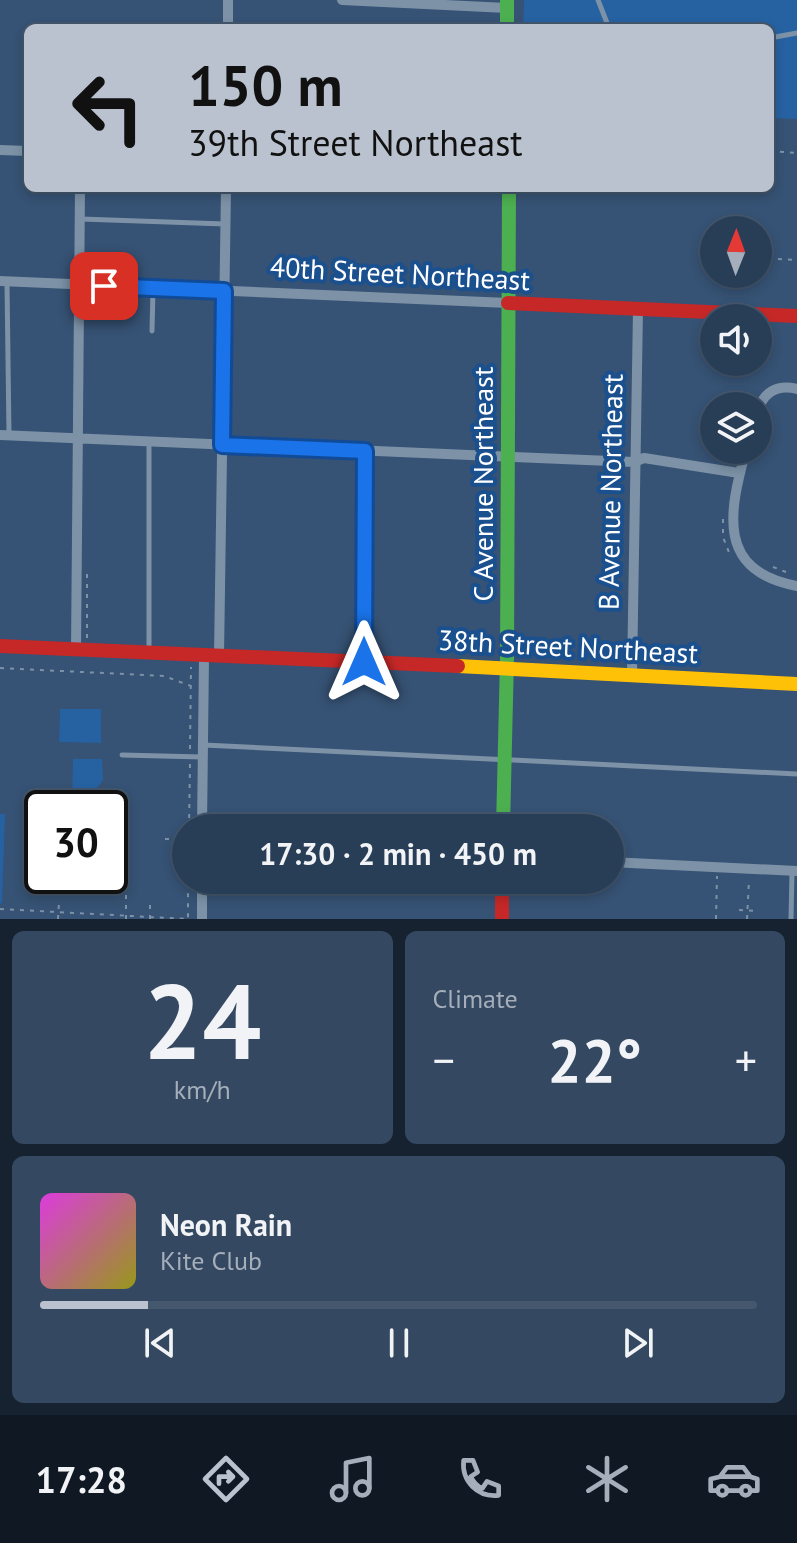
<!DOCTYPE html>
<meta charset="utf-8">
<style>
body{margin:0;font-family:"PT Sans",sans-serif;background:#344961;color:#f1f3f6;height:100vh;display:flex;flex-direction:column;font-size:30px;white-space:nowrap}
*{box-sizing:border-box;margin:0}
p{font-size:26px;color:#a5aeba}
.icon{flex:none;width:44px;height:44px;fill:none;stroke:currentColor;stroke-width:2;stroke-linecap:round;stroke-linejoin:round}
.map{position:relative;height:919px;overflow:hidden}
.panel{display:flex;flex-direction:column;gap:12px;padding:12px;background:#162230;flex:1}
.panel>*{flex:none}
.guide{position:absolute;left:24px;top:24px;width:750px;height:168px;border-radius:12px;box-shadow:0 4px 12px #0003,0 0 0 2px #44576d;background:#b9c2ce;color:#111;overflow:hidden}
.needle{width:52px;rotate:1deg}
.tools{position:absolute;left:700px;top:216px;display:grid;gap:16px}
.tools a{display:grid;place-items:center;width:72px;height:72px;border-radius:50%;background:#283e57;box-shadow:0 4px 12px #0003,0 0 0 2px #44576d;font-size:40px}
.speed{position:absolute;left:24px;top:790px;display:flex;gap:16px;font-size:40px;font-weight:700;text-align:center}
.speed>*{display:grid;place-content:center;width:104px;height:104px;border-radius:50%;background:#283e57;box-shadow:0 4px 12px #0003,0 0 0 2px #44576d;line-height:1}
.speed .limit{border:4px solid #111;border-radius:12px;background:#fff;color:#111}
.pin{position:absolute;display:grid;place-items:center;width:68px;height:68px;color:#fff;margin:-34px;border-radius:16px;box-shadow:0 4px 12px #0006}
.me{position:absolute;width:88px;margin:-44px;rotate:0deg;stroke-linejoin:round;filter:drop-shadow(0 0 6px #0008)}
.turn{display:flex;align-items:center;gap:28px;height:168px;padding:0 32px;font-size:36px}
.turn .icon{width:104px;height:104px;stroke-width:2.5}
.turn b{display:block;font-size:56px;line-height:68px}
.big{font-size:60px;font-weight:700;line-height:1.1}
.panel .tile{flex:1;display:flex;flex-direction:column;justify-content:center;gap:12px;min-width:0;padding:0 28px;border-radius:12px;background:#344961}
.panel .dial{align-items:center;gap:0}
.dial b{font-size:104px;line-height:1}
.song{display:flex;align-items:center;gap:24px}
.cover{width:96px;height:96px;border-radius:12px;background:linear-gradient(135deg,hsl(300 70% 55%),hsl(60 70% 35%))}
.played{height:8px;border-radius:4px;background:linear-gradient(90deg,#b9c2ce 15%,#44576d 15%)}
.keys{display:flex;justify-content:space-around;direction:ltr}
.heat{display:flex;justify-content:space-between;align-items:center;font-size:44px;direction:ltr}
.panel .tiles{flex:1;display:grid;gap:12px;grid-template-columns:1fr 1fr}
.tile:last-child{grid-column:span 2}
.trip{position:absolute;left:172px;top:814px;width:452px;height:80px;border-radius:40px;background:#283e57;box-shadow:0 4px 12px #0003,0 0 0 2px #44576d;font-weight:700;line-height:80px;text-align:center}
.tab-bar{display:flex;height:128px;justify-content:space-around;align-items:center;background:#101923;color:#a5aeba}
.tab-bar .icon{width:56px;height:56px}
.tab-bar .current{color:#b9c2ce}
.tab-bar b{font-size:36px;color:#f1f3f6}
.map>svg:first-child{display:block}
</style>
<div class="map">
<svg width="797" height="919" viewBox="0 0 797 919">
<rect width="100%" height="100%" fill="#365274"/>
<path fill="#2661a1" d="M524,0h273v119l-27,-1v-90h-247z
M60,709h41v34l-42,-1z
M73,759h29l1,21 -9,12v11h-22z
M0,814h5l-3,90 -2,-1z
M32,823h10v40h-5v5h-12l-1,-34z"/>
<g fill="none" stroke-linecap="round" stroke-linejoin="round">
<path stroke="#7d92a7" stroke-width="2" stroke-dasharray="4 6" stroke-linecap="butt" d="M770,151l27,2
M744,189v-1
M758,258l39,2
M758,441l7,-22
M723,519v18l7,18
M773,567l13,5
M87,638v-66
M0,668l164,8 27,10
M190,749l1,-82
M189,828l1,-65
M165,839h21
M0,909l188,10v-39
M739,910l18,1
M58,919l1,-17
M126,919v-25
M150,919v-15
M716,919l1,-43
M747,919l2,-39"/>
<path stroke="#7d92a7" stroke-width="5" d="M598,0l11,28
M770,38l27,-5
M81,219l144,5
M7,283l2,152
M152,331l1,-42
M149,649v-206
M204,745l593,29
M122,755l80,2
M791,919l1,-47"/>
<path stroke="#7d92a7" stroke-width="10" d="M342,0l165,8
M228,28v-28
M0,150l28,1
M0,281l508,22
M758,410c6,-18 19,-26 39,-21
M0,435l634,27 10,-4 95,15
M746,450c-17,62 -30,121 51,136
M76,650l4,-462
M219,656l7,-468
M364,662l1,-211
M632,675l6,-366
M202,828l2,-172
M610,862l187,9
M202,919v-39"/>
<path stroke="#4caf50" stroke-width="14" d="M507,0v28
M503,828l4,-170 2,-470"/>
<path stroke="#ffc107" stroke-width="14" d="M458,666l339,18"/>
<path stroke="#c62828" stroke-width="14" d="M508,303l289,13
M0,646l458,20
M502,880v39"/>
</g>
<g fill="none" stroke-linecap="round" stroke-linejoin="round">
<defs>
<path id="route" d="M104,286l120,5 -2,154 143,6 -1,211"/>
</defs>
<use href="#route" stroke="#114b97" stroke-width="20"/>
<use href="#route" stroke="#1a73e8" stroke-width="14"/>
</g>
<g text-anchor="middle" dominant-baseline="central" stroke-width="8" stroke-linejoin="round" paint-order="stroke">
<g font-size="28" fill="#fff" stroke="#1b508f">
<text transform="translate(400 273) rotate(3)">40th Street Northeast</text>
<text transform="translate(482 484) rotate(-90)">C Avenue Northeast</text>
<text transform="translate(610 492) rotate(-89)">B Avenue Northeast</text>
<text transform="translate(568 646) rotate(3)">38th Street Northeast</text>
</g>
</g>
</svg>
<div class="tools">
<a><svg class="needle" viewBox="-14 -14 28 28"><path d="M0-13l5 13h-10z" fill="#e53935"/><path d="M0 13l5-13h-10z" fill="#a5aeba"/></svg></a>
<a><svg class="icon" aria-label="sound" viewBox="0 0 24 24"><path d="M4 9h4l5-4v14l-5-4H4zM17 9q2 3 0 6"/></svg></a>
<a><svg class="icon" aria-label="layers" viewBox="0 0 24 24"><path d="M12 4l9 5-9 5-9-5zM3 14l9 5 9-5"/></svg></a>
</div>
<div class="speed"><div class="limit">30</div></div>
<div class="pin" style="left:104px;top:286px;background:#d93025"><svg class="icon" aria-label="arrive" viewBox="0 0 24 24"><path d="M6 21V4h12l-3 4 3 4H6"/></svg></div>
<svg class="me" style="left:364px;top:662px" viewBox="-20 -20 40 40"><path d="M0-17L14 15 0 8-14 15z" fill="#1a73e8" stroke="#fff" stroke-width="4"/></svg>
<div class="trip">17:30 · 2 min · 450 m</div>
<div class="guide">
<div class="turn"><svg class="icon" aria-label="left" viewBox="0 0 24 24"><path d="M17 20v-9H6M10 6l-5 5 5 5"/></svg><div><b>150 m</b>39th Street Northeast</div></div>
</div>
</div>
<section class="panel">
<div class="tiles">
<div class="tile dial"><b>24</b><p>km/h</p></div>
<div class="tile"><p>Climate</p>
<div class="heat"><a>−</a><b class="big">22°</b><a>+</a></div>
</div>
<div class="tile">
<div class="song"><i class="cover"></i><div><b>Neon Rain</b><p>Kite Club</p></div></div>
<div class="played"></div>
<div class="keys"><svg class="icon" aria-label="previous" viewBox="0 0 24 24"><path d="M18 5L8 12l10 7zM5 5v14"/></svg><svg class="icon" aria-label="pause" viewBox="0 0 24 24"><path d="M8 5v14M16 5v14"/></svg><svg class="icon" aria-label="next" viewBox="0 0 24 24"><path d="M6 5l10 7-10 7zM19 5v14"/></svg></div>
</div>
</div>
</section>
<nav class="tab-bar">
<b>17:28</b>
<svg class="icon current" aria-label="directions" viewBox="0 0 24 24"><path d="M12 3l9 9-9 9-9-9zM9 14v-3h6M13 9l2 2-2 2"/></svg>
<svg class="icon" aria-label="music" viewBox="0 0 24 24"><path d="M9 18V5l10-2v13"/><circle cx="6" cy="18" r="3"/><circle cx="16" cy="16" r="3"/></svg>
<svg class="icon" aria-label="phone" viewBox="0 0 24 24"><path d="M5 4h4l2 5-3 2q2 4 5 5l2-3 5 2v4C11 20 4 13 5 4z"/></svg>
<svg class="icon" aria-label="climate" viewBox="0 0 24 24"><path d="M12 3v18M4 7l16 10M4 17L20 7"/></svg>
<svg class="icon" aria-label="car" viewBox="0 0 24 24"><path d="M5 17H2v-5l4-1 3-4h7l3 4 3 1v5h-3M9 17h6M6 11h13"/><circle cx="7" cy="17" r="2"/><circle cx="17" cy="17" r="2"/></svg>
</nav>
